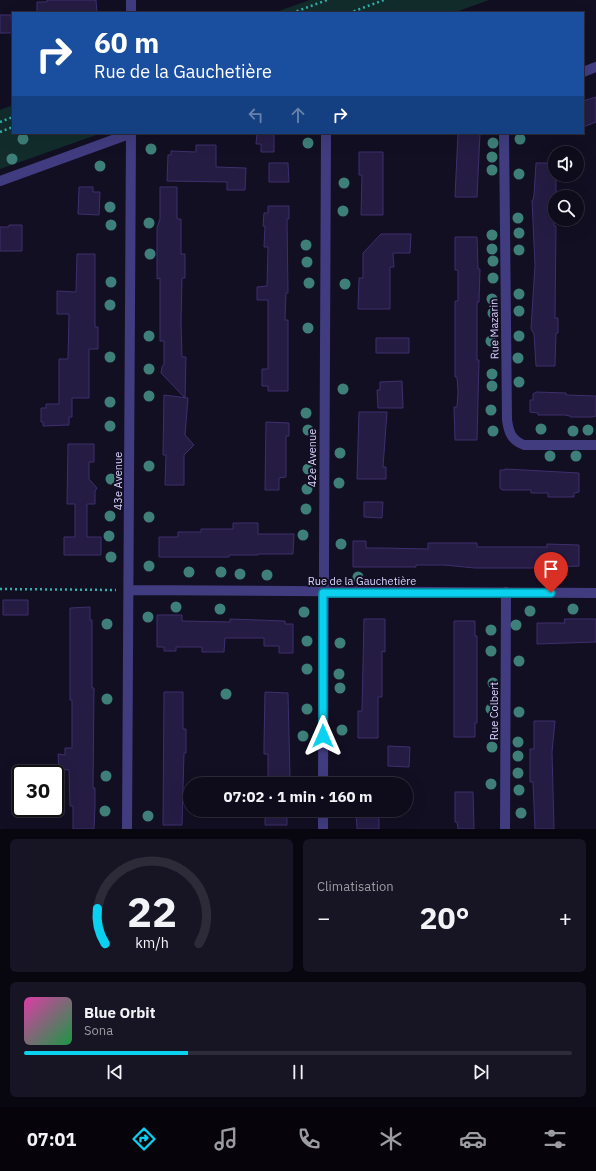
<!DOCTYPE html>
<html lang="fr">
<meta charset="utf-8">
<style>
body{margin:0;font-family:"IBM Plex Sans",sans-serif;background:#171423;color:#f1f3f6;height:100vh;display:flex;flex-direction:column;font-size:15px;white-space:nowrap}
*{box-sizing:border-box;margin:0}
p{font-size:13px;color:#9b9ba2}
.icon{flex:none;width:22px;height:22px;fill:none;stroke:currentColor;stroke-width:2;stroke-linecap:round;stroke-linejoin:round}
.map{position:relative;height:829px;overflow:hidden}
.side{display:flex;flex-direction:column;gap:10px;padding:10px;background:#08060e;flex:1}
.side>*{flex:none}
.banner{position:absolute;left:12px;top:12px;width:572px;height:122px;border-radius:0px;box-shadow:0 4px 16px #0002,0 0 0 1px #2e2b39;background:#1a4fa0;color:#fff;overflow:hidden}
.controls{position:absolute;left:548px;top:146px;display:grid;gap:8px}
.controls a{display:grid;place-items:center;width:36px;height:36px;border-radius:50%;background:#0e0b1a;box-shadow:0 4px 16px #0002,0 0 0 1px #2e2b39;font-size:20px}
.speed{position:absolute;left:12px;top:765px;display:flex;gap:8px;font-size:20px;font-weight:700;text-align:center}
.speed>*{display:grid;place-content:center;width:52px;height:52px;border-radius:50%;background:#0e0b1a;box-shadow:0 4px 16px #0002,0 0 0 1px #2e2b39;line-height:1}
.speed .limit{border:2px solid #111;border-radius:6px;background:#fff;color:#111}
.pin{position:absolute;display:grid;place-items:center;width:34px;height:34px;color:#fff;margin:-41px -17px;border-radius:50% 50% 50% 0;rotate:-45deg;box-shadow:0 0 4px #0007}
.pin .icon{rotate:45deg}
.me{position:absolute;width:44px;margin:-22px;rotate:0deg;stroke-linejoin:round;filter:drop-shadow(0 0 3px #0008)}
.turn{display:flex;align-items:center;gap:14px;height:84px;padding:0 16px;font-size:18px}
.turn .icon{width:52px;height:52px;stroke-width:2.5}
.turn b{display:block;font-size:28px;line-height:34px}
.lanes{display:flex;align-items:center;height:38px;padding:0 16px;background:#0003;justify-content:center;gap:20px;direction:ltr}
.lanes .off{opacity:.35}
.big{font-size:30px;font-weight:700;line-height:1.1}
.side .card{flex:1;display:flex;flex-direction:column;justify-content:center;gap:6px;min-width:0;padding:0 14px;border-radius:6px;background:#171423}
.side .dial{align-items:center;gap:0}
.dial svg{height:104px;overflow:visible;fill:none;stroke:#2e2b39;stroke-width:7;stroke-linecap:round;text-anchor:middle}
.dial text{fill:#f1f3f6;stroke:none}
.song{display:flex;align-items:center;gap:12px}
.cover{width:48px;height:48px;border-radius:6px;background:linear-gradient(135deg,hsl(320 70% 55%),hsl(140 70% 35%))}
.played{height:4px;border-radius:2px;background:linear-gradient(90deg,#0bd1f0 30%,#2e2b39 30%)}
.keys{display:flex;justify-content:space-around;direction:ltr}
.heat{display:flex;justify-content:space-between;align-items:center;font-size:22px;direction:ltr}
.side .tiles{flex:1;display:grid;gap:10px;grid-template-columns:1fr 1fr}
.card:last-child{grid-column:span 2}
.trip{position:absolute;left:183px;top:777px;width:230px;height:40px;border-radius:20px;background:#0e0b1a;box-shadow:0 4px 16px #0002,0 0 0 1px #2e2b39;font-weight:700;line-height:40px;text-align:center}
.tabs{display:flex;height:64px;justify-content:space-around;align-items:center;background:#06040a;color:#9b9ba2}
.tabs .icon{width:28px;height:28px}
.tabs .current{color:#0bd1f0}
.tabs b{font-size:18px;color:#f1f3f6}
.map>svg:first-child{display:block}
</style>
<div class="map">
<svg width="596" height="829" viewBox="0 0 596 829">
<rect width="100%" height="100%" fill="#130f23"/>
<path fill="#122c2c" d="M310,0h179l-36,13h-180z
M13,105v28h89l-102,36v-59z"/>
<path fill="#251c43" stroke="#3e2f6d" d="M47,0h49l1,13h-60v-11h10z
M0,15h11l1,18h-12z
M596,97v25l-13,5v-26z
M257,133h17v19h-13v-8h-5z
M458,133h22l-3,64h-22z
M196,145h20v22l30,1 -1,22h-18v-8l-60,-1 1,-26h3v-4l25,1z
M359,152h24v63h-22l1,-40h-3z
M269,163h19l1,19h-20z
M536,163h19l1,12v21h-3l1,15v15h2l-1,92h3v15h-2l-1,33h-19l-2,-32 -3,-5 4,-64 -3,-65h1l1,-5z
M79,187h14v5h7l-1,23 -21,-1z
M160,187h17v32h4v35h4v24h-3l-1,44 1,35h4l-1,41 -24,-25 1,-6 2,-3v-23h-4v-63l-3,1v-51l3,-9z
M268,206h21v13h-2l1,74h-2l-1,27h3v71h-20v-5h-6v-17h6v-69h-11v-13l10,-1 1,-39h-4l1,-21h-2l1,-13h4z
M9,225h13v26h-22v-24h9z
M381,234h30l-1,19h-17l1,14h-4v42h-32l1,-31h4v-25z
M455,237h22l1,32h2l-1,33h-2v58h2l-2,80h-22l-1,-33h3l1,-15 -1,-15h-2v-76h3v-31h-3z
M77,254h18v73h3v22h-9v49h-17v19h-3v8l-26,1v-4h-2v-14h5v-4h13v-45h9l1,-45h-12v-23l19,1z
M376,338h33v15h-33z
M402,381l1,27h-25l-1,-18h3v-8z
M536,392l30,1v2l30,1v20l-4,1h-22v-1l-5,-1h-27v-2l-8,-1v-12h3v-6z
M164,395l24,3 -3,37 9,10 -10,10v30h-19l1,-30h-3z
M359,412h28l-4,55h3v12h-29z
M266,422l23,1v13h-3v41l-7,1v12h-14z
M68,444h26v18h-5v17l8,9 -2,3v13h-8v33h14v18h-37v-18h11v-33h-8z
M505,469l74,4v19l-5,1v4h-26v-4h-17v-3h-29l-2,-2v-18h5z
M364,502h19l-1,16 -18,-1z
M233,523h25v11h36l-1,20h-35v1h-29v2h-70v-20h19v-5h23v-3h32z
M353,541h13v7h17l45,1v-6h49v4h70v-3l32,1v21l-46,2h-58l-31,-3h-28v2h-63z
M3,600h25v15h-25z
M90,607v13h2v68h2l-1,100h2v18l-1,23h-21v-23h-3l-1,-36 -10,-1 -1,-15 7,1v-7h7v-48h-2v-92z
M157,615h25v6l48,1v-3l55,2v3h8v29h-14v-7h-15v-8h-39l-1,14h-22v-5h-26v4h-12v-4h-7z
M364,619h21v33l-3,-1v46h-4v41h-20v-27h4z
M564,619h32v23l-59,2v-21h28z
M454,621h21v15h2v87h-2v14h-21z
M164,692h19v37h3v24h-2l-2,72h-19z
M265,692l23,1 2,84h-4v7h-18v-30h-4v-9z
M534,721h21l-3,31 2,77h-19l-2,-47h-3v-33h4z
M388,746l22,1 -1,20 -21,-1z
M455,792h18l1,37h-16l-1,-7h-2z
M265,810h22v15h-22z
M356,812h23v17h-22z"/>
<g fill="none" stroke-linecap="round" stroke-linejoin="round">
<path stroke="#34afac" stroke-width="2.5" stroke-dasharray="2 3" stroke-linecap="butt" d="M292,13l35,-13
M349,13l35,-13
M0,122l13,-5
M0,132l13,-5
M0,589l116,1"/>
<path stroke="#413c7f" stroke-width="10" d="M131,13v-13
M583,72l13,-5
M504,133l3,287c2,14 5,20 17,25h72
M0,181l132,-48
M129,590l467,3
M323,784l3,-651
M127,829l4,-696
M323,829v-19
M505,829l1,-237"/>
</g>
<g fill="#3e7f79">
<circle cx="23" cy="139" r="5.5"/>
<circle cx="520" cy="139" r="5.5"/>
<circle cx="308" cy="143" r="5.5"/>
<circle cx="493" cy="143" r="5.5"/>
<circle cx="151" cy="149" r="5.5"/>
<circle cx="492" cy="157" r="5.5"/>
<circle cx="12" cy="159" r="5.5"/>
<circle cx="100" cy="166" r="5.5"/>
<circle cx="492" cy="170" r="5.5"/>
<circle cx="519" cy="174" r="5.5"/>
<circle cx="344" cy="183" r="5.5"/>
<circle cx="110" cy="207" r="5.5"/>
<circle cx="343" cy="211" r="5.5"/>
<circle cx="518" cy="218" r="5.5"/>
<circle cx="149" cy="223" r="5.5"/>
<circle cx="111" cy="225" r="5.5"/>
<circle cx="519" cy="233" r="5.5"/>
<circle cx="492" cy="235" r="5.5"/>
<circle cx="306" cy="245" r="5.5"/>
<circle cx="492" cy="249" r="5.5"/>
<circle cx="519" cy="250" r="5.5"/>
<circle cx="150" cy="254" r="5.5"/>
<circle cx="493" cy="261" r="5.5"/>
<circle cx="307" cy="262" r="5.5"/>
<circle cx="493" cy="278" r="5.5"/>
<circle cx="111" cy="282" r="5.5"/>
<circle cx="309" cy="283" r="5.5"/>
<circle cx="345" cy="284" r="5.5"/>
<circle cx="519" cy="294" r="5.5"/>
<circle cx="492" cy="299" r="5.5"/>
<circle cx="110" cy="305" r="5.5"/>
<circle cx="519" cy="311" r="5.5"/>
<circle cx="493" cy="313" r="5.5"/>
<circle cx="308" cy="328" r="5.5"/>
<circle cx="149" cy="336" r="5.5"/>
<circle cx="519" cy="336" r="5.5"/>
<circle cx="491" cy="341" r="5.5"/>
<circle cx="110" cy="357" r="5.5"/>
<circle cx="518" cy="358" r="5.5"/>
<circle cx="149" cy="369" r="5.5"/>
<circle cx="492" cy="374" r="5.5"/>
<circle cx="519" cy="382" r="5.5"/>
<circle cx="492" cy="386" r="5.5"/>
<circle cx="343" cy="389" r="5.5"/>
<circle cx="149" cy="396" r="5.5"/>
<circle cx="110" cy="402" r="5.5"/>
<circle cx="491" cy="410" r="5.5"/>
<circle cx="306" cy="413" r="5.5"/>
<circle cx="110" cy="426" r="5.5"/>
<circle cx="541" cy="429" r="5.5"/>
<circle cx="308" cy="430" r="5.5"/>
<circle cx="588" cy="430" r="5.5"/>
<circle cx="493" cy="431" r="5.5"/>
<circle cx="573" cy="431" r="5.5"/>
<circle cx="340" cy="453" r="5.5"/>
<circle cx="550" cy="456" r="5.5"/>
<circle cx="576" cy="456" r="5.5"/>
<circle cx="149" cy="466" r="5.5"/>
<circle cx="308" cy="469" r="5.5"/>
<circle cx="111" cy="479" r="5.5"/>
<circle cx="339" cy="483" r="5.5"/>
<circle cx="307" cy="489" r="5.5"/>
<circle cx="306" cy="509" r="5.5"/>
<circle cx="110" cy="516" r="5.5"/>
<circle cx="149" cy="517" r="5.5"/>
<circle cx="303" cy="535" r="5.5"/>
<circle cx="109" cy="536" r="5.5"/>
<circle cx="341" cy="544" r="5.5"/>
<circle cx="111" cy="557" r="5.5"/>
<circle cx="149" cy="566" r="5.5"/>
<circle cx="189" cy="572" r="5.5"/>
<circle cx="221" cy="572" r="5.5"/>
<circle cx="240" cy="574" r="5.5"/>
<circle cx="267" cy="575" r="5.5"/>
<circle cx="358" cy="577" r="5.5"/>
<circle cx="176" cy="607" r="5.5"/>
<circle cx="220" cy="609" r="5.5"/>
<circle cx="573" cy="609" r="5.5"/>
<circle cx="530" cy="611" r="5.5"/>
<circle cx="304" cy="612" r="5.5"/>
<circle cx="148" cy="617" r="5.5"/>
<circle cx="107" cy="624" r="5.5"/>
<circle cx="516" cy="625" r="5.5"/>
<circle cx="491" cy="630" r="5.5"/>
<circle cx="307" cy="641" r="5.5"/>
<circle cx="340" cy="643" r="5.5"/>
<circle cx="491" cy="651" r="5.5"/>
<circle cx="519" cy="661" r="5.5"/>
<circle cx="307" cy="669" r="5.5"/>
<circle cx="339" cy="674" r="5.5"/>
<circle cx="493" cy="683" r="5.5"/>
<circle cx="340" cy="688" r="5.5"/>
<circle cx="226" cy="694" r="5.5"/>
<circle cx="107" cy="699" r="5.5"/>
<circle cx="307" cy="709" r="5.5"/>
<circle cx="491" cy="709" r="5.5"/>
<circle cx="519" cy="712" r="5.5"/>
<circle cx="342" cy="730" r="5.5"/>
<circle cx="303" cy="736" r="5.5"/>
<circle cx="518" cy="742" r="5.5"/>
<circle cx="492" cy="747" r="5.5"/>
<circle cx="518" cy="756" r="5.5"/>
<circle cx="518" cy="773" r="5.5"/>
<circle cx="106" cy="776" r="5.5"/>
<circle cx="491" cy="784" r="5.5"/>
<circle cx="519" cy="790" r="5.5"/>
<circle cx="105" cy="811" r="5.5"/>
<circle cx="521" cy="813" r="5.5"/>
<circle cx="148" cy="816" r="5.5"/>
</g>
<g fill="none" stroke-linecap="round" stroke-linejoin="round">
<defs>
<path id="route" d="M323,736v-143h228"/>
</defs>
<use href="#route" stroke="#07889c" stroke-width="10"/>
<use href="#route" stroke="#0bd1f0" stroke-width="7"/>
</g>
<g text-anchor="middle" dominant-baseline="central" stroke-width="4" stroke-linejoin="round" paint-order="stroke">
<g font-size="11" fill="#d9d3fd" stroke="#130f23">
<text transform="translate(494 329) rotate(-91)">Rue Mazarin</text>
<text transform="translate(312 458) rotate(-90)">42e Avenue</text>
<text transform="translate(118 481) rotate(-90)">43e Avenue</text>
<text x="362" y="581">Rue de la Gauchetière</text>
<text transform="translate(494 711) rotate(-90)">Rue Colbert</text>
</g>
</g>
</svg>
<div class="controls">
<a><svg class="icon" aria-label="sound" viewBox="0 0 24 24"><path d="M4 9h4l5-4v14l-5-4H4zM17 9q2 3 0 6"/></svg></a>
<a><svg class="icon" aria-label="search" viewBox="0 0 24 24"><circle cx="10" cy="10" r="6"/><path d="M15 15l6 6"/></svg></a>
</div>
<div class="speed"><div class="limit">30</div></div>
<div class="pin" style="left:551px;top:593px;background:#d93025"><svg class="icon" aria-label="arrive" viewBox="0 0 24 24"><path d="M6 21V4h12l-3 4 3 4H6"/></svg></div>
<svg class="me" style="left:323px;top:736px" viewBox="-20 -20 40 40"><path d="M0-17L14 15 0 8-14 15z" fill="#0bd1f0" stroke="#fff" stroke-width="4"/></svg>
<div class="trip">07:02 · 1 min · 160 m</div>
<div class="banner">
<div class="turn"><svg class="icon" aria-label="right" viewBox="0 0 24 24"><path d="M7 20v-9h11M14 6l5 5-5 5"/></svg><div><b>60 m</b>Rue de la Gauchetière</div></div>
<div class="lanes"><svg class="icon off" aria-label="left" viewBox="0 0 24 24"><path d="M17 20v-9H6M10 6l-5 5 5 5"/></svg><svg class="icon off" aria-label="ahead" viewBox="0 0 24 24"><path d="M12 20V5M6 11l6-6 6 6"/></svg><svg class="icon" aria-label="right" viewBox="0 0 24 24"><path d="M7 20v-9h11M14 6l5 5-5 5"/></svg></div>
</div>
</div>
<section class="side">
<div class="tiles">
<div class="card dial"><svg viewBox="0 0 100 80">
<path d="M14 69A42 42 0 1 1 86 69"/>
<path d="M14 69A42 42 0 0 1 8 42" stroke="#0bd1f0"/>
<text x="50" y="56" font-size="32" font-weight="700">22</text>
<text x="50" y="72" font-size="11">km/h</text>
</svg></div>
<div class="card"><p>Climatisation</p>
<div class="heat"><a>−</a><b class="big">20°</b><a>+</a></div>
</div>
<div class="card">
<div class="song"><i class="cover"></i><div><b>Blue Orbit</b><p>Sona</p></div></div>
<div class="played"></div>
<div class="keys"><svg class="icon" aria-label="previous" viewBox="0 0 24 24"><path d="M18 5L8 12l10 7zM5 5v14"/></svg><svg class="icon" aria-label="pause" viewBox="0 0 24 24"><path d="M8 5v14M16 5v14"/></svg><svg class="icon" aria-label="next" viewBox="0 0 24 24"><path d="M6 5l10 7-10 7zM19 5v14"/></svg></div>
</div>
</div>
</section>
<nav class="tabs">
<b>07:01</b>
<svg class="icon current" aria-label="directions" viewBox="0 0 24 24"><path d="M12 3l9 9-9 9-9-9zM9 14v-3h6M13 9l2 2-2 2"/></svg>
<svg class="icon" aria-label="music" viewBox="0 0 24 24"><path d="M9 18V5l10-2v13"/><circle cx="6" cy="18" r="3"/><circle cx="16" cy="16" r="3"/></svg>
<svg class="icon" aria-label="phone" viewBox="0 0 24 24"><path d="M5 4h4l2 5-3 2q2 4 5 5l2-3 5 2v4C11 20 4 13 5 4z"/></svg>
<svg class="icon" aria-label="climate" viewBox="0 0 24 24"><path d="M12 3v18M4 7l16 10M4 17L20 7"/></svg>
<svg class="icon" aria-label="car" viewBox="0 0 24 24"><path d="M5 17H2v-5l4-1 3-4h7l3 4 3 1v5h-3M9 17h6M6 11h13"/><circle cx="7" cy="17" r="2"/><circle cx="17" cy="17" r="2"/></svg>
<svg class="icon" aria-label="filters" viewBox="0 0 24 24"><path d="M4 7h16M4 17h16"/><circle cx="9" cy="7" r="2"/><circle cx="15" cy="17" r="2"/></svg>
</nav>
